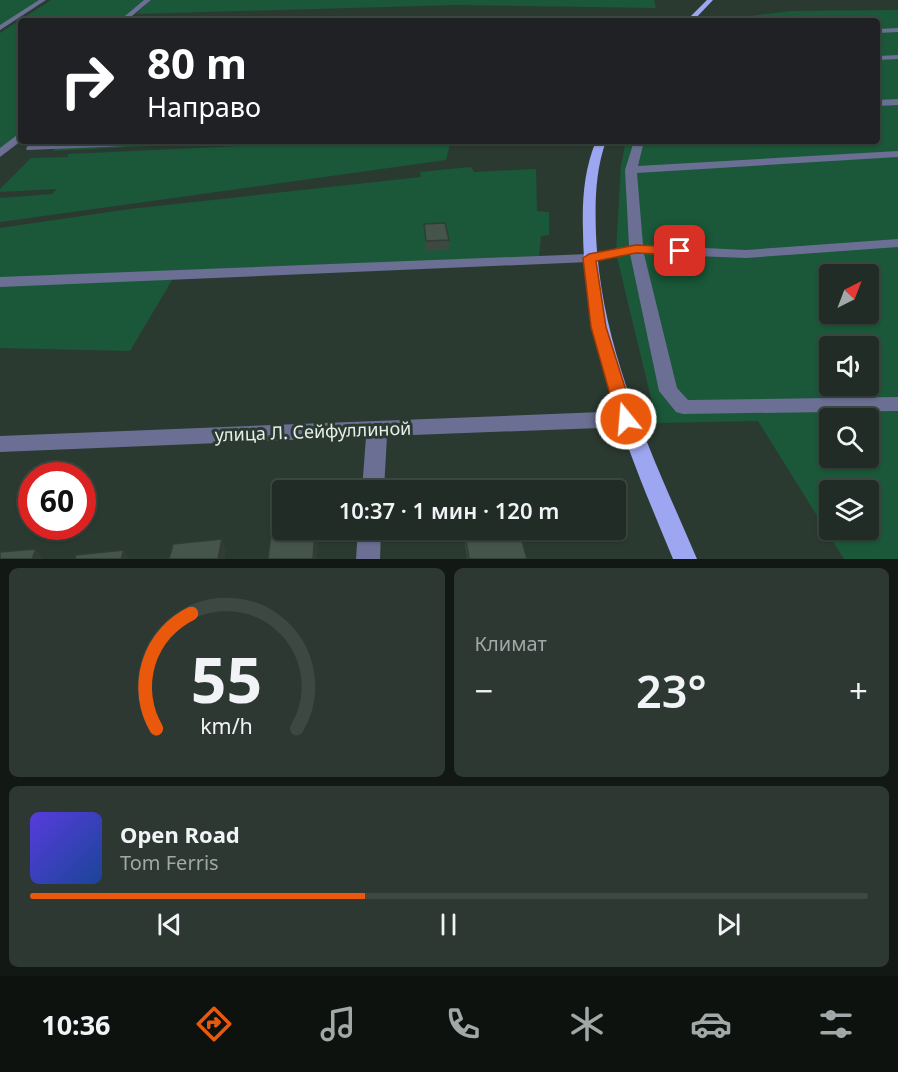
<!DOCTYPE html>
<html lang="ru">
<meta charset="utf-8">
<style>
body{margin:0;font-family:"Noto Sans",sans-serif;background:#2d3832;color:#f1f3f6;height:100vh;display:flex;flex-direction:column;font-size:22px;white-space:nowrap}
*{box-sizing:border-box;margin:0}
p{font-size:20px;color:#a2a7a7}
.icon{flex:none;width:33px;height:33px;fill:none;stroke:currentColor;stroke-width:2;stroke-linecap:round;stroke-linejoin:round}
.map{position:relative;height:559px;overflow:hidden}
.sheet{display:flex;flex-direction:column;gap:9px;padding:9px;background:#121814;flex:1}
.sheet>*{flex:none}
.hud{position:absolute;left:18px;top:18px;width:862px;height:126px;border-radius:6px;box-shadow:0 2px 4px #0004,0 0 0 2px #3d4842;background:#202124;color:#fff;overflow:hidden}
.needle{width:39px;rotate:42deg}
.controls{position:absolute;left:819px;top:264px;display:grid;gap:12px}
.controls a{display:grid;place-items:center;width:60px;height:60px;border-radius:6px;background:#202c25;box-shadow:0 2px 4px #0004,0 0 0 2px #3d4842;font-size:30px}
.speed{position:absolute;left:18px;top:462px;display:flex;gap:12px;font-size:30px;font-weight:700;text-align:center}
.speed>*{display:grid;place-content:center;width:78px;height:78px;border-radius:50%;background:#202c25;box-shadow:0 2px 4px #0004,0 0 0 2px #3d4842;line-height:1}
.speed .limit{border:9px solid #d22;background:#fff;color:#111}
.pin{position:absolute;display:grid;place-items:center;width:51px;height:51px;color:#fff;margin:-26px;border-radius:12px;box-shadow:0 3px 9px #0006}
.me{position:absolute;width:66px;margin:-33px;rotate:343deg;stroke-linejoin:round;filter:drop-shadow(0 0 4px #0008)}
.turn{display:flex;align-items:center;gap:21px;height:126px;padding:0 30px;font-size:27px}
.turn .icon{width:78px;height:78px;stroke-width:2.5}
.turn b{display:block;font-size:42px;line-height:51px}
.big{font-size:45px;font-weight:600;line-height:1.1}
.sheet .widget{flex:1;display:flex;flex-direction:column;justify-content:center;gap:9px;min-width:0;padding:0 21px;border-radius:9px;background:#2d3832}
.sheet .dial{align-items:center;gap:0}
.dial svg{height:156px;overflow:visible;fill:none;stroke:#3d4842;stroke-width:7;stroke-linecap:round;text-anchor:middle}
.dial text{fill:#f1f3f6;stroke:none}
.song{display:flex;align-items:center;gap:18px}
.cover{width:72px;height:72px;border-radius:9px;background:linear-gradient(135deg,hsl(250 70% 55%),hsl(220 70% 35%))}
.played{height:6px;border-radius:3px;background:linear-gradient(90deg,#ea580c 40%,#3d4842 40%)}
.keys{display:flex;justify-content:space-around;direction:ltr}
.heat{display:flex;justify-content:space-between;align-items:center;font-size:33px;direction:ltr}
.sheet .tiles{flex:1;display:grid;gap:9px;grid-template-columns:1fr 1fr}
.widget:last-child{grid-column:span 2}
.trip{position:absolute;left:272px;top:480px;width:354px;height:60px;border-radius:6px;background:#202c25;box-shadow:0 2px 4px #0004,0 0 0 2px #3d4842;font-weight:600;line-height:60px;text-align:center}
.menu{display:flex;height:96px;justify-content:space-around;align-items:center;background:#0d120f;color:#a2a7a7}
.menu .icon{width:42px;height:42px}
.menu .selected{color:#ea580c}
.menu b{font-size:27px;color:#f1f3f6}
.map>svg:first-child{display:block}
</style>
<div class="map">
<svg width="898" height="559" viewBox="0 0 898 559">
<rect width="100%" height="100%" fill="#2b3a31"/>
<path fill="#1a5839" fill-rule="evenodd" d="M0,0h46l-46,30z
M51,0h93l-19,21h-104v112l-21,23v-123z
M151,0h503l2,8 -201,-3 -319,9z
M898,10v549h-54l-86,-138 -101,2 -41,-170 5,-88 5,-24h252v-120l-152,-2 65,-8zM830,274h38v40h-38zM830,346h38v40h-38zM830,418h38v40h-38zM830,490h38v40h-38z
M62,141h185l-194,10z
M351,141h100l-5,19 -446,62v-24l52,-4 5,-5 -57,3v-3l31,-31 37,-1v-3z
M471,167l3,5 62,-3 1,42 12,1v23l-8,1 -2,21 -364,18 -45,76 -130,-3v-120l130,-19 291,-32 -1,-5z"/>
<g fill="none" stroke-linecap="round" stroke-linejoin="round">
<path fill="#6a6f93" fill-rule="evenodd" d="M39,0h7l-46,30v-5z
M144,0h7l-25,21h-7z
M266,19h62l3,2h-68z
M898,28v4l-20,1v-4z
M898,55v4l-20,1v-4z
M898,99v6l-20,1v-6z
M21,132v9l-21,16v-9z
M32,141h11l-2,3 67,-3 49,1 -5,3 -125,5 -1,-2z
M634,141h10l-6,25 260,-15v6l-261,16 6,72 103,5 152,-11v8l-152,11 -102,-4 33,134 11,12 210,-3v14l-215,3 -7,-2 -17,-21 -29,-137 -41,8 -589,25v-10l589,-23 40,-8 -4,-76z
M626,411l7,3 3,5 -3,5 -7,3 -239,9 -3,54h-22l4,-53 -366,15v-16z
M358,530h23l-1,29h-24z"/>
<path fill="#9da6f0" fill-rule="evenodd" d="M707,0h6l-20,21h-7z
M596,141h10c-11,31 -11,62 -10,94 5,116 56,219 101,324h-24c-44,-106 -89,-212 -90,-328 -1,-31 1,-61 13,-90z"/>
</g>
<path fill="#3c4940" d="M424,224l25,16v10l-23,1z
M465,534l62,25h-60l-2,-14z"/>
<path fill="#313c34" d="M315,531l3,12 -1,16h-4z
M222,539l4,11 -1,9h-7z
M36,549l8,10h-12z
M124,550l5,9h-8z"/>
<path fill="#46554b" stroke="#313c34" stroke-width="1.5" d="M445,223l4,17 -23,1 -2,-17z
M503,530h16l8,29h-58l-4,-25z
M315,531l-2,28h-45l3,-24z
M222,539l-4,20h-49l4,-15z
M36,549l-4,10h-32v-7z
M124,550l-3,9h-46l1,-4z"/>
<path fill="#ea580c" stroke="#983908" stroke-width="1.5" d="M636,245l44,2 7,4 -7,4 -44,-2 -40,8 10,66 29,92 -2,5 -7,2 -6,-2 -3,-5 -26,-92 -8,-69 6,-4z"/>
<g text-anchor="middle" dominant-baseline="central" stroke-width="6" stroke-linejoin="round" paint-order="stroke">
<g font-size="18" fill="#e6efe9" stroke="#2b3a31">
<text transform="translate(313 431) rotate(-2)">улица Л. Сейфуллиной</text>
</g>
</g>
</svg>
<div class="controls">
<a><svg class="needle" viewBox="-14 -14 28 28"><path d="M0-13l5 13h-10z" fill="#e53935"/><path d="M0 13l5-13h-10z" fill="#a2a7a7"/></svg></a>
<a><svg class="icon" aria-label="sound" viewBox="0 0 24 24"><path d="M4 9h4l5-4v14l-5-4H4zM17 9q2 3 0 6"/></svg></a>
<a><svg class="icon" aria-label="search" viewBox="0 0 24 24"><circle cx="10" cy="10" r="6"/><path d="M15 15l6 6"/></svg></a>
<a><svg class="icon" aria-label="layers" viewBox="0 0 24 24"><path d="M12 4l9 5-9 5-9-5zM3 14l9 5 9-5"/></svg></a>
</div>
<div class="speed"><div class="limit">60</div></div>
<div class="pin" style="left:680px;top:251px;background:#d93025"><svg class="icon" aria-label="arrive" viewBox="0 0 24 24"><path d="M6 21V4h12l-3 4 3 4H6"/></svg></div>
<svg class="me" style="left:626px;top:419px" viewBox="-20 -20 40 40"><circle r="17" fill="#ea580c" stroke="#fff" stroke-width="3"/><path d="M0-11L8 9 0 5-8 9z" fill="#fff"/></svg>
<div class="trip">10:37 · 1 мин · 120 m</div>
<div class="hud">
<div class="turn"><svg class="icon" aria-label="right" viewBox="0 0 24 24"><path d="M7 20v-9h11M14 6l5 5-5 5"/></svg><div><b>80 m</b>Направо</div></div>
</div>
</div>
<section class="sheet">
<div class="tiles">
<div class="widget dial"><svg viewBox="0 0 100 80">
<path d="M14 69A42 42 0 1 1 86 69"/>
<path d="M14 69A42 42 0 0 1 32 10" stroke="#ea580c"/>
<text x="50" y="56" font-size="32" font-weight="700">55</text>
<text x="50" y="72" font-size="11">km/h</text>
</svg></div>
<div class="widget"><p>Климат</p>
<div class="heat"><a>−</a><b class="big">23°</b><a>+</a></div>
</div>
<div class="widget">
<div class="song"><i class="cover"></i><div><b>Open Road</b><p>Tom Ferris</p></div></div>
<div class="played"></div>
<div class="keys"><svg class="icon" aria-label="previous" viewBox="0 0 24 24"><path d="M18 5L8 12l10 7zM5 5v14"/></svg><svg class="icon" aria-label="pause" viewBox="0 0 24 24"><path d="M8 5v14M16 5v14"/></svg><svg class="icon" aria-label="next" viewBox="0 0 24 24"><path d="M6 5l10 7-10 7zM19 5v14"/></svg></div>
</div>
</div>
</section>
<nav class="menu">
<b>10:36</b>
<svg class="icon selected" aria-label="directions" viewBox="0 0 24 24"><path d="M12 3l9 9-9 9-9-9zM9 14v-3h6M13 9l2 2-2 2"/></svg>
<svg class="icon" aria-label="music" viewBox="0 0 24 24"><path d="M9 18V5l10-2v13"/><circle cx="6" cy="18" r="3"/><circle cx="16" cy="16" r="3"/></svg>
<svg class="icon" aria-label="phone" viewBox="0 0 24 24"><path d="M5 4h4l2 5-3 2q2 4 5 5l2-3 5 2v4C11 20 4 13 5 4z"/></svg>
<svg class="icon" aria-label="climate" viewBox="0 0 24 24"><path d="M12 3v18M4 7l16 10M4 17L20 7"/></svg>
<svg class="icon" aria-label="car" viewBox="0 0 24 24"><path d="M5 17H2v-5l4-1 3-4h7l3 4 3 1v5h-3M9 17h6M6 11h13"/><circle cx="7" cy="17" r="2"/><circle cx="17" cy="17" r="2"/></svg>
<svg class="icon" aria-label="filters" viewBox="0 0 24 24"><path d="M4 7h16M4 17h16"/><circle cx="9" cy="7" r="2"/><circle cx="15" cy="17" r="2"/></svg>
</nav>
